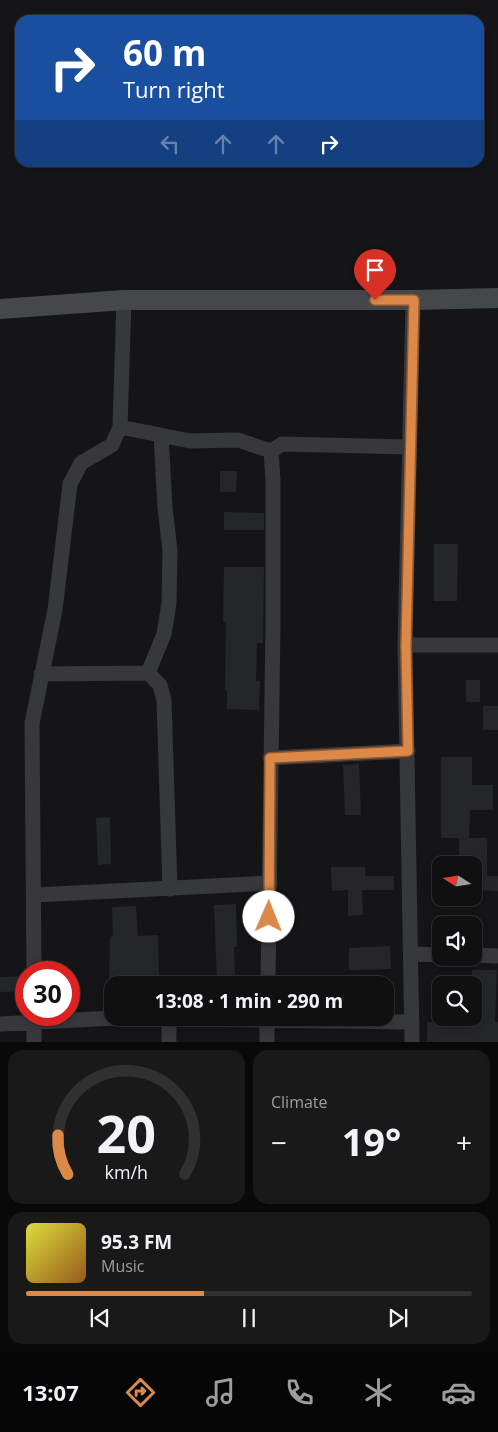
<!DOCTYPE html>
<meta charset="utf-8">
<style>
body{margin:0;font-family:"Open Sans",sans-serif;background:#19191a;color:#f1f3f6;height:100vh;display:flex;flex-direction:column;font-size:19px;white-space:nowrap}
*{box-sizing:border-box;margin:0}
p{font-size:16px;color:#9c9d9f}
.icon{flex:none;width:28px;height:28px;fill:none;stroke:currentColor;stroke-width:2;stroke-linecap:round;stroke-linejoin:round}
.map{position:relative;height:1042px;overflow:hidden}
.panel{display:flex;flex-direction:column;gap:8px;padding:8px;background:#090909;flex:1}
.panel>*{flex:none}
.top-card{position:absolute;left:15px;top:15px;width:469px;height:152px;border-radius:15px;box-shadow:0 2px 8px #0003,0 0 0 1px #303031;background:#1a4fa0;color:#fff;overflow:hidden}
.needle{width:32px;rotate:282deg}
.tools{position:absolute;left:432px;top:856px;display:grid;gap:10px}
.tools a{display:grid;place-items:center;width:50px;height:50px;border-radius:10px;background:#101011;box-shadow:0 2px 8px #0003,0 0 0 1px #303031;font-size:25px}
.speed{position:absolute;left:15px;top:961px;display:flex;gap:10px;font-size:25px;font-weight:700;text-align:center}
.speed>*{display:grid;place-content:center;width:65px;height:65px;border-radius:50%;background:#101011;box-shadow:0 2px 8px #0003,0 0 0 1px #303031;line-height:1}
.speed .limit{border:8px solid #d22;background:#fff;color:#111}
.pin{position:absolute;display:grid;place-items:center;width:42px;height:42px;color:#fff;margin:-51px -21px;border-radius:50% 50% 50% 0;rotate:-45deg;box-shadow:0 0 5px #0007}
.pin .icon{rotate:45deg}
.me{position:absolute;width:55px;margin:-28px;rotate:1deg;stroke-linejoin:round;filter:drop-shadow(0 0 4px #0008)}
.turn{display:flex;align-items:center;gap:18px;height:105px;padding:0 25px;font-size:22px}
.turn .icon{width:65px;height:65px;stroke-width:2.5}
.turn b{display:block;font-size:35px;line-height:42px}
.lanes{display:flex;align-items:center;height:48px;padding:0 25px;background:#0003;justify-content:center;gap:25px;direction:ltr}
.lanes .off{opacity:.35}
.big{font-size:38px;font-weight:700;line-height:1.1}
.panel .tile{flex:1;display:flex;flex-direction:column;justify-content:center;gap:8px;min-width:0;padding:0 18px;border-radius:15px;background:#19191a}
.panel .dial{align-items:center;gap:0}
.dial svg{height:130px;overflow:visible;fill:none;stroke:#303031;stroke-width:7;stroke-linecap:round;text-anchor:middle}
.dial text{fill:#f1f3f6;stroke:none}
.song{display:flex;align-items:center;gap:15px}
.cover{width:60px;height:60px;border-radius:8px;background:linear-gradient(135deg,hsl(60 70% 55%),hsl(30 70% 35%))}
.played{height:5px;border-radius:2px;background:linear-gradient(90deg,#dc8848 40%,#303031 40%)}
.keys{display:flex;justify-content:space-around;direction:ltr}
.heat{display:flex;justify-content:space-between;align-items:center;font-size:28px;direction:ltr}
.panel .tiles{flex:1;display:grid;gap:8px;grid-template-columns:1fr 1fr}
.tile:last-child{grid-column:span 2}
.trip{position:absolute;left:104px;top:976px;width:290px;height:50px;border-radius:15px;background:#101011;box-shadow:0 2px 8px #0003,0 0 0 1px #303031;font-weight:700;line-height:50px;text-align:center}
.dock{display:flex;height:80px;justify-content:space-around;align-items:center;background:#060607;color:#9c9d9f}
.dock .icon{width:35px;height:35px}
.dock .active{color:#dc8848}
.dock b{font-size:22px;color:#f1f3f6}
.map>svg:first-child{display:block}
</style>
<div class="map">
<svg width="498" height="1042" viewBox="0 0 498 1042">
<rect width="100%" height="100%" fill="#151517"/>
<path fill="#252627" d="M220,471h17l-1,21h-16z
M224,512l40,1v17h-40z
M434,544h24l-1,57h-23z
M224,567h40l-1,76h-6l-1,38h4l-1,29 -32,-1v-19h-2l1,-68h-3z
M466,680h14v22h-14z
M483,706h15v24h-15z
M441,757h31v28h21v25h-23l-1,28h18v38h11v15l-24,-1v-25h-15v-27h-18z
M359,764l2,51h-16l-2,-50z
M110,817l1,47 -13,1 -2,-47z
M331,867h34v9h29v14h-32l1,25 -15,1v-26l-16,1z
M236,904l1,43h-3l1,34 -18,1 -3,-77z
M136,906l2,30 20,-1 1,43 -27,1 1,5 -24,1 1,-48 3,-1 -1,-29z
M390,946l1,23 -42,1v-22z
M472,970h25l-2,52h3v20h-71v-20h47v-37h-3z
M26,976v15l-26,1v-15z"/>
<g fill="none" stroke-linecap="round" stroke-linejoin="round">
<path stroke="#37383b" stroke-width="15" d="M120,427l70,14 48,-1 33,11 2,29v143l-5,362
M271,451l11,-7 127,3
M405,645l8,-345
M148,673l16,-39 5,-31 1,-53 -5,-42 -4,-73
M41,674l107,-1 12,12 4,15 6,189
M270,758l138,-7
M35,895l235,-12
M412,954l29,1
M474,955l24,1
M34,972l-2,-249 23,-113 15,-126 11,-21 31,-18 8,-18 4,-127
M34,1015v27
M169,1019v23
M0,1024l114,-6 298,4
M267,1042v-24
M412,1042l-7,-397h93"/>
<path stroke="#45484b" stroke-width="20" d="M0,309l124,-9h289l85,-2"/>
</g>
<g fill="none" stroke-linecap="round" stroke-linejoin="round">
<defs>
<path id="route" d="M269,917l1,-159 138,-7 -2,-105 8,-346h-39"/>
</defs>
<use href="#route" stroke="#8f582f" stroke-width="12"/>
<use href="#route" stroke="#dc8848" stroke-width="9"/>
</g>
</svg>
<div class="tools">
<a><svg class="needle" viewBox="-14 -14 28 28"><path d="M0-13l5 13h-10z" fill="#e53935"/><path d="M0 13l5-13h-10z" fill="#9c9d9f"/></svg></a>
<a><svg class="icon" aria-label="sound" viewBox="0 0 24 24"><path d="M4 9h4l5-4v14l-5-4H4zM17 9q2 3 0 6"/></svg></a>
<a><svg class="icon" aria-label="search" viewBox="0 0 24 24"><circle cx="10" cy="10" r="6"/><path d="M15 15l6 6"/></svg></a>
</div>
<div class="speed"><div class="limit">30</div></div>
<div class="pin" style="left:375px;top:300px;background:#d93025"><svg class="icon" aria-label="arrive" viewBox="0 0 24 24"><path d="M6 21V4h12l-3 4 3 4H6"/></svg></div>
<svg class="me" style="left:269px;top:917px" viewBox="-20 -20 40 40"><circle r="19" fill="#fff"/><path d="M0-13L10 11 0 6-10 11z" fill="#dc8848"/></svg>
<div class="trip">13:08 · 1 min · 290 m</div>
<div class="top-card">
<div class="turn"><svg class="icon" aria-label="right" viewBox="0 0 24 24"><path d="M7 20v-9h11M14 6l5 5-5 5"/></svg><div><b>60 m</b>Turn right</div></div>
<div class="lanes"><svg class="icon off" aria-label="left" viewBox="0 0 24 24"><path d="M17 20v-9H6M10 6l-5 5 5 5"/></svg><svg class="icon off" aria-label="ahead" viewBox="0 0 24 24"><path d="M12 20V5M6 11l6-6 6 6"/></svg><svg class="icon off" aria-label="ahead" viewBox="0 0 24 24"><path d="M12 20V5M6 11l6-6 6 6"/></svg><svg class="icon" aria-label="right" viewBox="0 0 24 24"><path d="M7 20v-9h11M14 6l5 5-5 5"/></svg></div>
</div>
</div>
<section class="panel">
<div class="tiles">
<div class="tile dial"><svg viewBox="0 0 100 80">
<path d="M14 69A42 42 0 1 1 86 69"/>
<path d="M14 69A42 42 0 0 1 8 45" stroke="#dc8848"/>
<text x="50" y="56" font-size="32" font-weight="700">20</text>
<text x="50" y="72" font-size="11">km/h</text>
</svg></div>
<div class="tile"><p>Climate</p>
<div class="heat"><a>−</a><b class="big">19°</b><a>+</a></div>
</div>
<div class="tile">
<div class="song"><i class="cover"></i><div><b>95.3 FM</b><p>Music</p></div></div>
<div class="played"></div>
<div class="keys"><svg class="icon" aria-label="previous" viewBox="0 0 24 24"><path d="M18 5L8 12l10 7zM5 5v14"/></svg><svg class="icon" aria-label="pause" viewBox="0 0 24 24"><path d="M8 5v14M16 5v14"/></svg><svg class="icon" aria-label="next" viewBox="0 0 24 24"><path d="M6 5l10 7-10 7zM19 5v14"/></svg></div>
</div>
</div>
</section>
<nav class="dock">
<b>13:07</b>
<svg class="icon active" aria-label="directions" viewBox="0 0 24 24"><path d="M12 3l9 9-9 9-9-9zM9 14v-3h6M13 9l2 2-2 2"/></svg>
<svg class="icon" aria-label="music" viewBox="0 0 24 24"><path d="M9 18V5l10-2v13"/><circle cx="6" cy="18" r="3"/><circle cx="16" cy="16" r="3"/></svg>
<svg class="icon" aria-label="phone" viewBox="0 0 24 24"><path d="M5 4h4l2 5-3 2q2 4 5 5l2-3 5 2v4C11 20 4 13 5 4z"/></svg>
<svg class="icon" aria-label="climate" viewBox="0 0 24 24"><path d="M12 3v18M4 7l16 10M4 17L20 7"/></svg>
<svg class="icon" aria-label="car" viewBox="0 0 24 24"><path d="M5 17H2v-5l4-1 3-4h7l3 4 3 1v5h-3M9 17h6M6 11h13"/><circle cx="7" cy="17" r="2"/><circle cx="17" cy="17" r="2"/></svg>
</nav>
